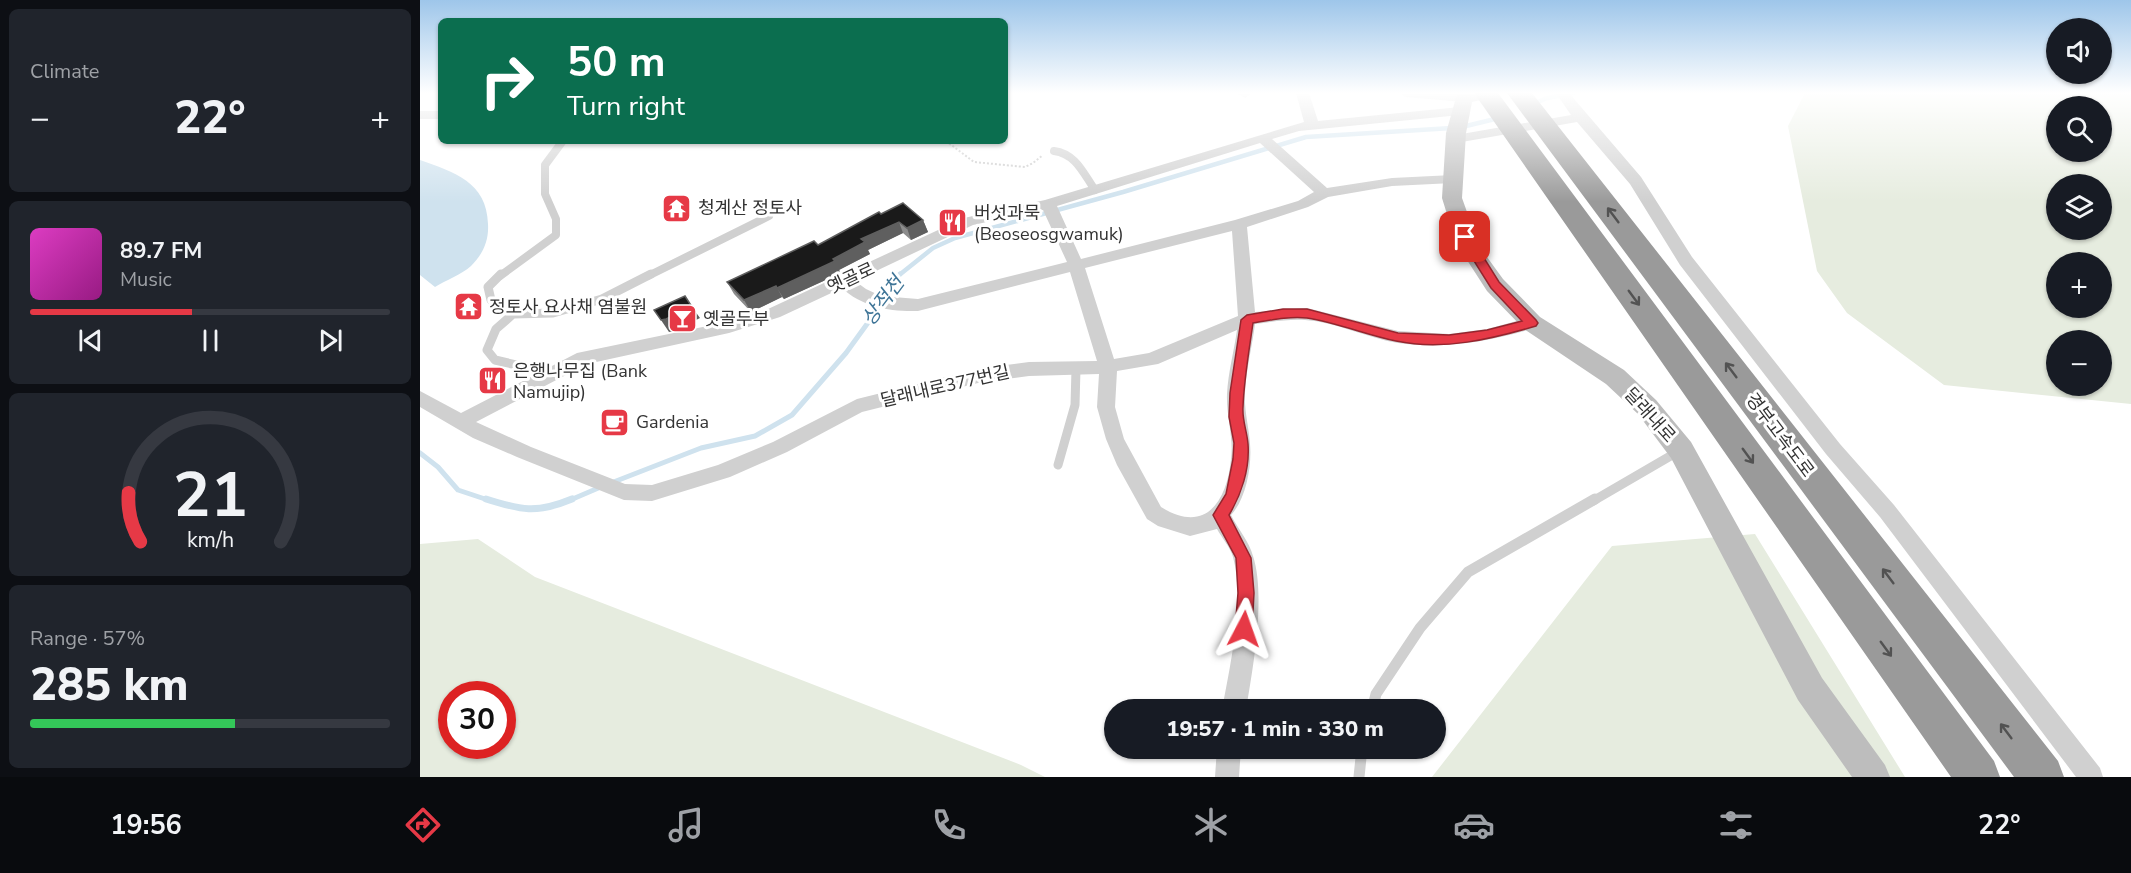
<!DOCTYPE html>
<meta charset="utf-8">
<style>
body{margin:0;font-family:"Nunito Sans","Noto Sans KR",sans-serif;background:#20242c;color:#f1f3f6;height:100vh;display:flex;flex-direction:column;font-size:22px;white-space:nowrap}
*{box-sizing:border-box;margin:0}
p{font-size:20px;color:#9ea1a6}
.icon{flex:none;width:33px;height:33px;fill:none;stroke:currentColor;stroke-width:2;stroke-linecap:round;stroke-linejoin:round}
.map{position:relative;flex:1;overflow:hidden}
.side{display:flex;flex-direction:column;gap:9px;padding:9px;background:#0d0f14;width:420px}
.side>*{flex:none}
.hud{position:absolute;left:18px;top:18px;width:570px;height:126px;border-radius:9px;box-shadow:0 2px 4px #0004;background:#0b6e4f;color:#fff;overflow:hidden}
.buttons{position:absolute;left:1626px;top:18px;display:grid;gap:12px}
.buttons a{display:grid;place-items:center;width:66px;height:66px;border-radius:50%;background:#171b24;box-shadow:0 2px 4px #0004;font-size:30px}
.speed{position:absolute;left:18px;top:681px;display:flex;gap:12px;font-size:30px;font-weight:700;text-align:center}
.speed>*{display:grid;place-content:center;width:78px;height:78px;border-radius:50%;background:#171b24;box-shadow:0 2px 4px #0004;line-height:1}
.speed .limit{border:9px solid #d22;background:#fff;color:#111}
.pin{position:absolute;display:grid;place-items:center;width:51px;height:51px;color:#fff;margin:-26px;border-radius:12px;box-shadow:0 3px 9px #0006}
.me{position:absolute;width:66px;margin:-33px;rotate:4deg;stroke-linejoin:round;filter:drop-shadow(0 0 4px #0008)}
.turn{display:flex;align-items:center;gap:21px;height:126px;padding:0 30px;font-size:27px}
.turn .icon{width:78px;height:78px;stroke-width:2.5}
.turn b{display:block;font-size:42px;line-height:51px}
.big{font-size:45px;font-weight:800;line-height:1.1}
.side .widget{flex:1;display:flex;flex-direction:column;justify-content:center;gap:9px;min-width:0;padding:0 21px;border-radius:9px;background:#20242c}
.side .dial{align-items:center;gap:0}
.dial svg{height:156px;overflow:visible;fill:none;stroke:#363941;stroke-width:7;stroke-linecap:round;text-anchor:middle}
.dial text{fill:#f1f3f6;stroke:none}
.song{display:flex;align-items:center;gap:18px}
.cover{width:72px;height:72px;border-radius:9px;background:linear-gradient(135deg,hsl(310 70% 55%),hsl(310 70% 35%))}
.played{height:6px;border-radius:3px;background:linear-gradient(90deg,#e63946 45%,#363941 45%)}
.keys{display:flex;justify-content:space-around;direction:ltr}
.heat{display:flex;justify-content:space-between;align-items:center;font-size:33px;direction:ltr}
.charge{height:9px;border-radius:4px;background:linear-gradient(90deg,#34c759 57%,#363941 0)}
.trip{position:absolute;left:684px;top:699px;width:342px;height:60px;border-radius:30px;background:#171b24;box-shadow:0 2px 4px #0004;font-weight:800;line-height:60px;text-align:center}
.tab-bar{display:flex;height:96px;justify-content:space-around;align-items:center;background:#090b0e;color:#9ea1a6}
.tab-bar .icon{width:42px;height:42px}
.tab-bar .current{color:#e63946}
.tab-bar b{font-size:27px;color:#f1f3f6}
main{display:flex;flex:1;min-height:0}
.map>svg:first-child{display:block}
</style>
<main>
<section class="side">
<div class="widget"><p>Climate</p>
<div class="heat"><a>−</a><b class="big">22°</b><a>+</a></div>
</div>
<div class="widget">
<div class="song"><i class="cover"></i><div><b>89.7 FM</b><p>Music</p></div></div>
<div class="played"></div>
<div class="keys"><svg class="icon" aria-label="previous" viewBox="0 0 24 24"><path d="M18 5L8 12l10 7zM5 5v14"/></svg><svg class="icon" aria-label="pause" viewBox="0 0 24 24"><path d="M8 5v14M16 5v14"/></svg><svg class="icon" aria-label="next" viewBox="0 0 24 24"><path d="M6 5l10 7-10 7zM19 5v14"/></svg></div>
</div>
<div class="widget dial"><svg viewBox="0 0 100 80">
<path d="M14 69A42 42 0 1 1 86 69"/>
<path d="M14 69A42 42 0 0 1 8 44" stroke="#e63946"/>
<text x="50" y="56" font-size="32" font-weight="700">21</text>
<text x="50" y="72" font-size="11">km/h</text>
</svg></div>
<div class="widget"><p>Range · 57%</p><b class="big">285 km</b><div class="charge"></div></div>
</section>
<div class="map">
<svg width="1711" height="777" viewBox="0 0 1711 777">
<rect width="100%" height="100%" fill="#fff"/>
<path fill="#e6ecdf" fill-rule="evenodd" d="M1385,93h326v311l-187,-19 -97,-72 -30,-42 -29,-145zM1636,106h46v46h-46zM1636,184h46v46h-46zM1636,262h46v46h-46zM1636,340h46v46h-46z
M1335,534l150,243h-473l180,-231z
M58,539l57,38 486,188 24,12h-625v-233zM32,694h50v52h-50z"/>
<path fill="#cfe2ee" d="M0,160c34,12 67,22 68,64 1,17 -5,30 -17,42 -10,9 -25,14 -36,21l-15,-12z"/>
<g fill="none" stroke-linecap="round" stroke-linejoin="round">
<path stroke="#cfe2ee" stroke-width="4.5" d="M1113,104l14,-6 26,-5
M1042,127l37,-9
M478,276l35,-28 22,-10 168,-46 183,-55 146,-9"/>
<path stroke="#cfe2ee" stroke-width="5" d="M0,453l18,14 20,23 33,11
M191,483l90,-35 54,-12 37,-21 54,-62 29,-40 17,-31 8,-8
M148,501l35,-15"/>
<path stroke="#cfe2ee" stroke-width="7" d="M66,499c35,11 50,15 86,0"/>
<path stroke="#cdcdcd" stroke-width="2" stroke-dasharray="2 2" stroke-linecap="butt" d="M526,141l28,21 51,5 8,-4 10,-8"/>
<path stroke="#d0d0d0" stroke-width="8" d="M986,93l58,5
M0,115h21
M634,151c22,3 29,22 41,39
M80,276l56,-41v-16l-11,-25v-29l17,-23
M228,276l121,-60"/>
<path stroke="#d0d0d0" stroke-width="9" d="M81,274l-13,13 3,13 22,14 -17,15 -9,21 8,10 56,13
M93,314l40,-1 49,-14 49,-25
M638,465l17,-60 1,-36
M1173,501l86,-50"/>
<path stroke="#d0d0d0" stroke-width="11" d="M952,710l4,-16 44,-66 48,-56 127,-73
M939,777l3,-29"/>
<path fill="#d0d0d0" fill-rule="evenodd" d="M832,93l-7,5 -7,-4 1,-1z
M876,93h13l9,28 142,-14 7,4 -7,4 -161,16 -27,8 55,49 65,-10 61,-3 7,4 -7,4 -61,3 -64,11 -20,10 -61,20 8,85 52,-4 91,23 51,3 38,-5 45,-12 6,2 2,4 -2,4c-46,14 -92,23 -140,16 -31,-5 -62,-21 -93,-23 -17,-1 -34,2 -50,4 -3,23 -9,46 -10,69 -1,18 4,34 5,51 2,22 -4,55 -19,71 7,14 18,26 22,41 13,40 0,112 -7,154h-24c8,-44 23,-109 11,-153 -3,-10 -11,-19 -16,-28l-27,7 -32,-10 -11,-7 -30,-54 -11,-26 -9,-32 2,-33 -70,2 -47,6 -120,30 -75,40 -57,25 -78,24 -28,-1 -107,-43 -44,-19 -53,-31v-16l41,22 116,-60 145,-30 46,-14 196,-91 81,-18 259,-78zM840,143l54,49 -16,9 -63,19 -154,39 -24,-53zM623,210l24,52 -149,37 -37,-3 -15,-7 -11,-8 118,-56zM812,231l6,85 -89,37 -35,6 -29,-91zM650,272l27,89 -68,1 -47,6 -125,31 -84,43 -55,23 -66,20 -27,-1 -94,-37 -55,-25 111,-58 142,-31 51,-16 62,-29c20,19 49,24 76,23zM817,330c-3,21 -9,43 -10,64 -1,22 7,43 4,65 -4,42 -25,76 -70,48l-37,-68 -9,-32 2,-36 41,-7z
M1136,93h13l72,84 51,80 148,187 54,61 206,263 3,9h-27l-196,-260 -54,-63 -146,-189 -50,-81 -53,-62 -121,21 -7,-4 7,-4 115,-20z
M797,748h24l-2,29h-24z"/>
<path fill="#bdbdbd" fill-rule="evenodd" d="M1076,93l-2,4 -22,5 -6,31 -4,65 14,39 11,20 16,22 37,38 84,53 32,30 35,42 131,236 63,87 5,12h-38l-54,-77 -127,-242 -33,-44 -32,-30 -82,-55 -37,-38 -20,-31 -13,-23 -12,-39 4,-65 11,-39z"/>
<path fill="#9a9a9a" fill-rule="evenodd" d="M1054,93h24l496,668 6,16h-49z
M1087,93h25l526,668 6,16h-50z"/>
</g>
<path fill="#8c8c8c" d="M461,214l42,6 5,12 -17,8 -8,-7 -35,17 2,4 -31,16 2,3 -57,26 -2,-2 -31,15 -17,-18 -7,-12 91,-37z"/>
<path fill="#5f5f5f" d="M503,220l5,12 -17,8 -4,-12z
M479,222l4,11 -35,17 2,4 -31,16 2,3 -57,26 -7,-11 84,-49z
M356,286l6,11 -31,15 -7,-12z
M272,307l8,11 -26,13 -5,1 -8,-12z"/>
<path fill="#1a1a1a" stroke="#5f5f5f" stroke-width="1.5" d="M483,203l20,17 -16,8 -8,-6 -38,17 4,3 -32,17 2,2 -58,27 -1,-2 -32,14 -17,-18 87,-41 4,4 61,-33 2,2z
M265,296l7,11 -26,12 -5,1 -7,-10z"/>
<defs><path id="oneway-shaft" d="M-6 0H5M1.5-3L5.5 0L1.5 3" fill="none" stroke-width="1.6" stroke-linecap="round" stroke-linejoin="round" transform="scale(1.5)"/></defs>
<g stroke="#525252">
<use href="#oneway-shaft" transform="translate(1193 215) rotate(-127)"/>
<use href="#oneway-shaft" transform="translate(1214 298) rotate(54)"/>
<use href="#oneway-shaft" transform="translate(1311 370) rotate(-127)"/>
<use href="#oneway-shaft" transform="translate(1328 456) rotate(54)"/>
<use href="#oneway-shaft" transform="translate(1468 576) rotate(-127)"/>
<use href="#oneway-shaft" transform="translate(1466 649) rotate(54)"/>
<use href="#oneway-shaft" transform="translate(1586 731) rotate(-127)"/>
</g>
<linearGradient id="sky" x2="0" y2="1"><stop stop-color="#9ec6ea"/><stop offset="0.46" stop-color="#fff"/><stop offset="1" stop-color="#fff" stop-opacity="0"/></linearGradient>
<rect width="1711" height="202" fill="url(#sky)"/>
<path fill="#e63946" stroke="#96252e" stroke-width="1.5" d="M1045,233l4,1 30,48 37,38 2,3 -2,3c-44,13 -93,25 -140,15 -29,-6 -58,-18 -89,-23 -17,-2 -36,2 -54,5 -4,28 -9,56 -10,84 -1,13 4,24 5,37 2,25 -7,51 -19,71l22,43 3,35 -2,36 -2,5 -6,2 -6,-2 -3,-5 3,-36 -2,-35 -23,-43 13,-21 7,-35 1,-16 -5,-26 1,-24 11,-73 6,-5 36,-6h24l91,24 51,2 38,-5 35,-9 -31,-33 -32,-51z"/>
<defs>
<symbol id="temple-square" viewBox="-11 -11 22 22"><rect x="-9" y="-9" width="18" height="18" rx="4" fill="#e63946" stroke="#fff"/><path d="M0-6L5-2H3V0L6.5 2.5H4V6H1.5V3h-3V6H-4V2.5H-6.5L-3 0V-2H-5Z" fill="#fff"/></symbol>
<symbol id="restaurant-square" viewBox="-11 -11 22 22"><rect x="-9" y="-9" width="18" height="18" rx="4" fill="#e63946" stroke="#fff"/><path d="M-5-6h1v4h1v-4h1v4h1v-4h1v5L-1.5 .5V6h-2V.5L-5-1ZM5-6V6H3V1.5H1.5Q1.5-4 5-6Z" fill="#fff"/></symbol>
<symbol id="bar-square" viewBox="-11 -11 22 22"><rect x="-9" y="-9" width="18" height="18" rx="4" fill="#e63946" stroke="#fff"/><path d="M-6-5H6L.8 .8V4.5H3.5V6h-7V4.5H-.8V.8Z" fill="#fff"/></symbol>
<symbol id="cafe-square" viewBox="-11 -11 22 22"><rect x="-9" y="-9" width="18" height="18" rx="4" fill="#e63946" stroke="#fff"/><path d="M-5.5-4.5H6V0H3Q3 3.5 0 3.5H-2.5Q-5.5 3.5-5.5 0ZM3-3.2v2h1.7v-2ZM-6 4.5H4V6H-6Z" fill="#fff"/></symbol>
</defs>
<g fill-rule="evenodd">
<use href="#temple-square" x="240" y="192" width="33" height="33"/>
<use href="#restaurant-square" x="516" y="206" width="33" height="33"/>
<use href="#temple-square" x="32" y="290" width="33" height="33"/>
<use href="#bar-square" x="246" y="302" width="33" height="33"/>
<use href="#restaurant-square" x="56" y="364" width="33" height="33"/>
<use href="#cafe-square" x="178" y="406" width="33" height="33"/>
</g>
<g text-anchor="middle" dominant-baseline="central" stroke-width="6" stroke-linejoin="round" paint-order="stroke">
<g font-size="18" fill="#333" stroke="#fff" text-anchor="start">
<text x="278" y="208">청계산 정토사</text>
<text x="554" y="213">버섯과묵<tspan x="554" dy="21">(Beoseosgwamuk)</tspan></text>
<text x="69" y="307">정토사 요사채 염불원</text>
<text x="283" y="319">옛골두부</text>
<text x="93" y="371">은행나무집 (Bank<tspan x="93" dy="21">Namujip)</tspan></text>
<text x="216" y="422">Gardenia</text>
</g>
<g font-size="18" fill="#333" stroke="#fff">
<text transform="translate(431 278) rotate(-25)">옛골로</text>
<text transform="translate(525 386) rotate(-13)">달래내로377번길</text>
<text transform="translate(1230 415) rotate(48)">달래내로</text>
<text transform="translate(1360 435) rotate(53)">경부고속도로</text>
</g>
<g font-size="20" font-style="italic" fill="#3f7597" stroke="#fff">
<text transform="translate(463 301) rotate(-53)">상적천</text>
</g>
</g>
</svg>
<div class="buttons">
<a><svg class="icon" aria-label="sound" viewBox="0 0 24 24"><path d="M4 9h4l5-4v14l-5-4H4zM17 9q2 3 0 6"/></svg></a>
<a><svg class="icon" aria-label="search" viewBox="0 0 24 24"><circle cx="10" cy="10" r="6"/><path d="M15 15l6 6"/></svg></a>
<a><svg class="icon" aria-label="layers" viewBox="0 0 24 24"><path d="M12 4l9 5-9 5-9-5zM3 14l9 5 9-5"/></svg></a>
<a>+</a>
<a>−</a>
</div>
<div class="speed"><div class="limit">30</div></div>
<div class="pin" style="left:1045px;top:237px;background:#d93025"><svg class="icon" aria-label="arrive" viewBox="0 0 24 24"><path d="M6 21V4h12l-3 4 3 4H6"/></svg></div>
<svg class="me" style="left:824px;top:629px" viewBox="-20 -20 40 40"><path d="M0-17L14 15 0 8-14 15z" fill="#e63946" stroke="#fff" stroke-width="4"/></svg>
<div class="trip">19:57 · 1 min · 330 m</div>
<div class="hud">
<div class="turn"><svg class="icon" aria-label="right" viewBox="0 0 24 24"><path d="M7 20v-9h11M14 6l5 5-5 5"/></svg><div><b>50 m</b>Turn right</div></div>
</div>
</div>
</main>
<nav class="tab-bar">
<b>19:56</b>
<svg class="icon current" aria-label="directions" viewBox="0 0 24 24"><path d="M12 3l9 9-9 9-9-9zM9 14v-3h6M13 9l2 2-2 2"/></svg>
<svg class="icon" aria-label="music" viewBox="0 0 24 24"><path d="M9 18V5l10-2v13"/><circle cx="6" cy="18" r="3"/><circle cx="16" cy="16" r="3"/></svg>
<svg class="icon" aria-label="phone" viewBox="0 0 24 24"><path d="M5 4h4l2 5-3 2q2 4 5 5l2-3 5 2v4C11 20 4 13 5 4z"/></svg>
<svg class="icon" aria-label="climate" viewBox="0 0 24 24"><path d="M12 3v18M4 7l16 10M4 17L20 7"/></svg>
<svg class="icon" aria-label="car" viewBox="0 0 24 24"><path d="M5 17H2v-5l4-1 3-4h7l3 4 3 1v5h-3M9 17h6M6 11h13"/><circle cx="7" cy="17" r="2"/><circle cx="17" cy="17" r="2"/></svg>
<svg class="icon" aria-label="filters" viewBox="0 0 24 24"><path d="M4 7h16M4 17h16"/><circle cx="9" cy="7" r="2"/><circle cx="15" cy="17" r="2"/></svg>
<b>22°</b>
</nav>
